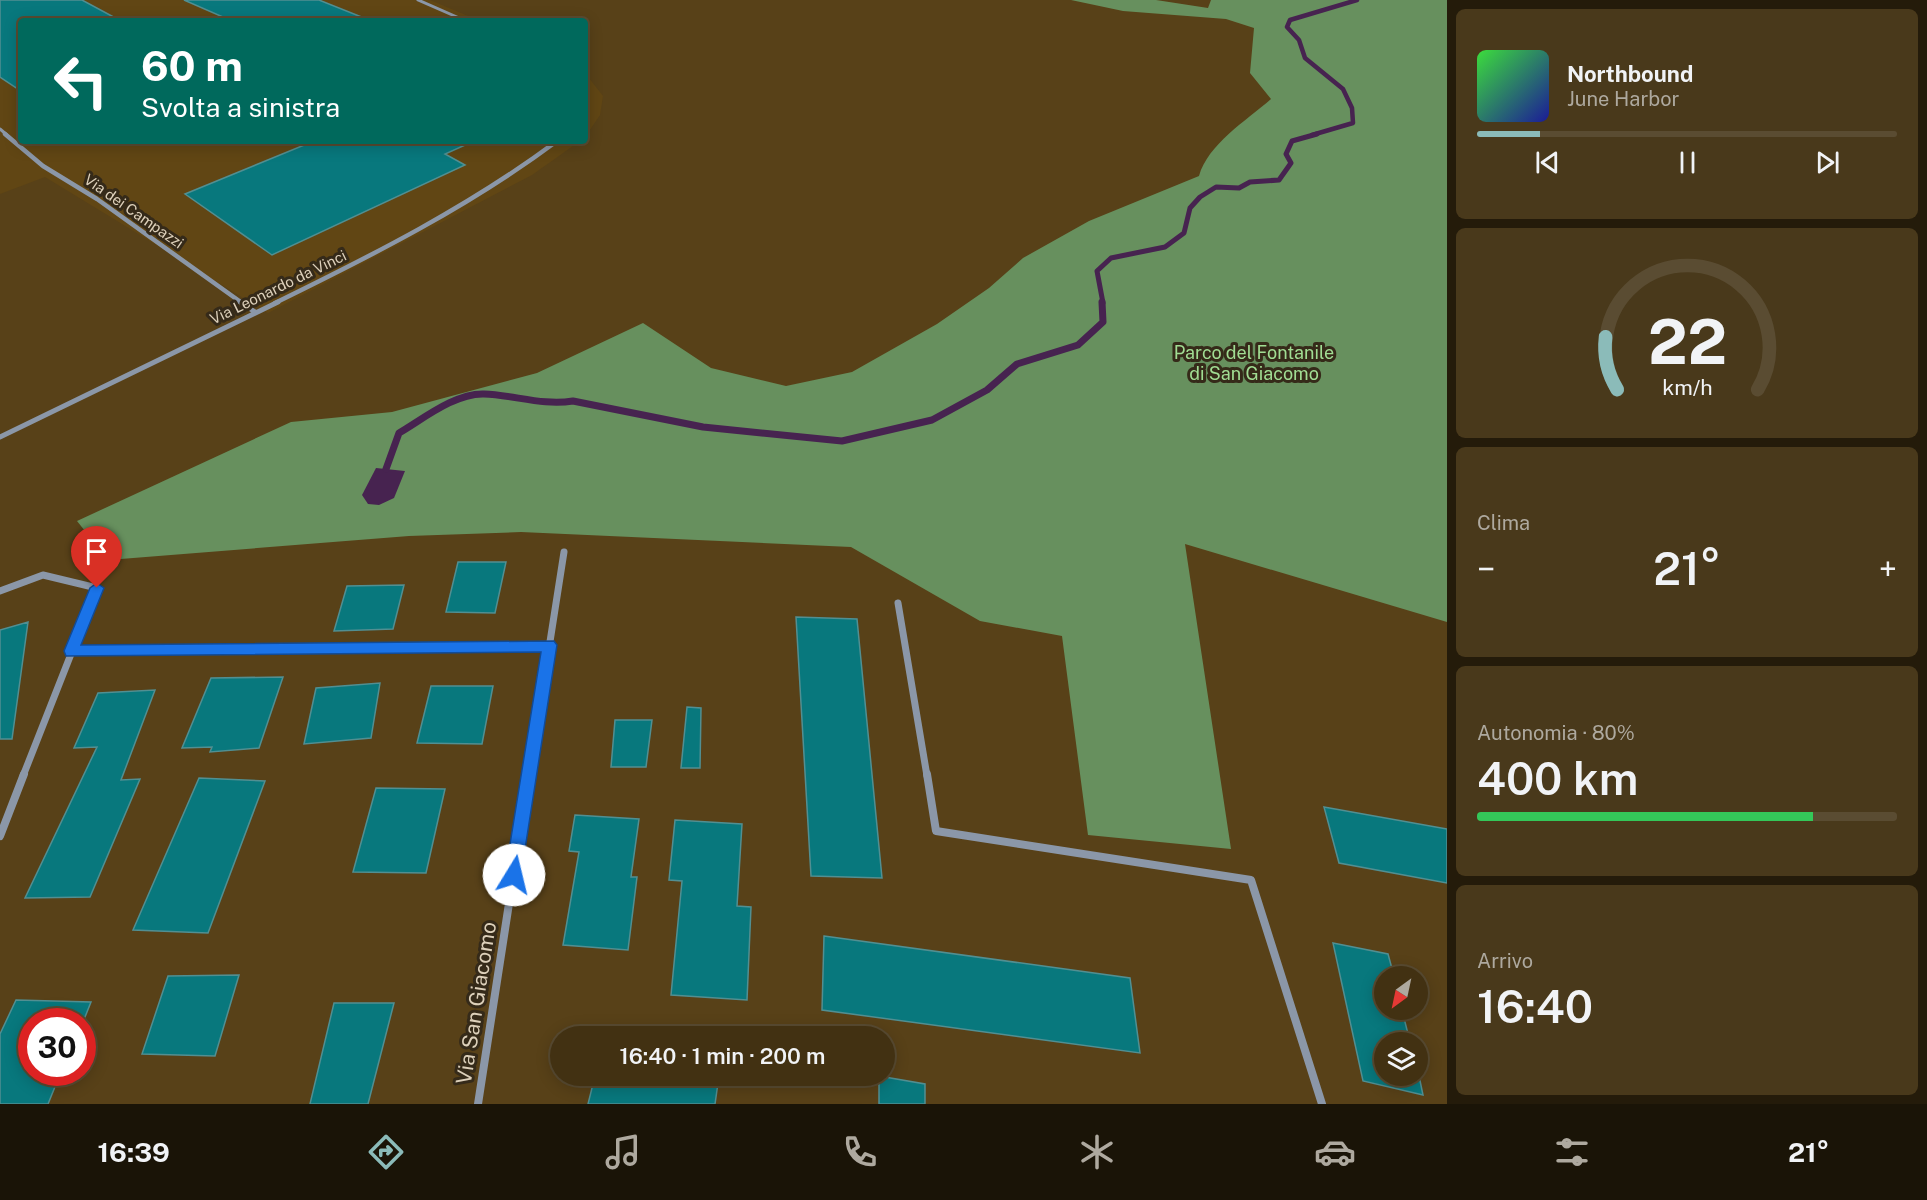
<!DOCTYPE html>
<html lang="it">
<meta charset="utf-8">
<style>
body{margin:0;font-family:"Public Sans",sans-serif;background:#49391b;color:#f1f3f6;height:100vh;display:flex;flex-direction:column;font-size:22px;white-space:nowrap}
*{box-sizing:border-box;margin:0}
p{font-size:20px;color:#aea99f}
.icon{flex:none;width:33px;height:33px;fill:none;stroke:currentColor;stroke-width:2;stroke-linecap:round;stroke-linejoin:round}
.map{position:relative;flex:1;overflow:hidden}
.drawer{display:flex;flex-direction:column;gap:9px;padding:9px;background:#241b0a;width:480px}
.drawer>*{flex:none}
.top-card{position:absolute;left:18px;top:18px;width:570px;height:126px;border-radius:6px;box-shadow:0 3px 15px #0003,0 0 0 2px #5a4c32;background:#00695c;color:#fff;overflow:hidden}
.needle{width:39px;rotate:213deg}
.tools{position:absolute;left:1374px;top:966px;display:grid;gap:12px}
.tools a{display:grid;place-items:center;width:54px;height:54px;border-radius:50%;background:#423112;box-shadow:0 3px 15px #0003,0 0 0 2px #5a4c32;font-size:30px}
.speed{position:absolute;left:18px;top:1008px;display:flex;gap:12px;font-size:30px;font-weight:700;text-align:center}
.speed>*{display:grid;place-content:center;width:78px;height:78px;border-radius:50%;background:#423112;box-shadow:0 3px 15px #0003,0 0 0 2px #5a4c32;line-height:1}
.speed .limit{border:9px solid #d22;background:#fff;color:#111}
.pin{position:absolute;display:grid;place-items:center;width:51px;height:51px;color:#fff;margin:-62px -26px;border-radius:50% 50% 50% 0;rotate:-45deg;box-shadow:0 0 6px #0007}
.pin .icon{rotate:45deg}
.me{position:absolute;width:66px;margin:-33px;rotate:9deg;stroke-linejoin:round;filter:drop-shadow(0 0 4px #0008)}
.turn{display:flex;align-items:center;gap:21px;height:126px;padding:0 24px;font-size:27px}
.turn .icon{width:78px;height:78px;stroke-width:2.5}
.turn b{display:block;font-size:42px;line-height:51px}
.big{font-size:45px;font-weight:600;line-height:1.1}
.drawer .widget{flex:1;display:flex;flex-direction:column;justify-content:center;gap:9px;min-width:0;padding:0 21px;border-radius:9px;background:#49391b}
.drawer .dial{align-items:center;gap:0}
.dial svg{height:156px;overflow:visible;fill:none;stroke:#5a4c32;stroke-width:7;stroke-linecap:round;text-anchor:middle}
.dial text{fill:#f1f3f6;stroke:none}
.song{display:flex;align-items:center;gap:18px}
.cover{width:72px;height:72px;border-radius:9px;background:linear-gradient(135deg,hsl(120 70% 55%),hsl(240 70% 35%))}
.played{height:6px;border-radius:3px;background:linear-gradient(90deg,#8bbbb9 15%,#5a4c32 15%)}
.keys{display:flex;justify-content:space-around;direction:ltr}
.heat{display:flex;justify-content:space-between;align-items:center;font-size:33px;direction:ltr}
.charge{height:9px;border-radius:4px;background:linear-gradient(90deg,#34c759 80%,#5a4c32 0)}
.trip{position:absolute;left:550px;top:1026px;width:345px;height:60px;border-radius:30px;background:#423112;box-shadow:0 3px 15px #0003,0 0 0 2px #5a4c32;font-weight:600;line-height:60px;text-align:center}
.tabs{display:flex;height:96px;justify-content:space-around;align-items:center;background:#1a1407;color:#aea99f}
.tabs .icon{width:42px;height:42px}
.tabs .on{color:#8bbbb9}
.tabs b{font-size:27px;color:#f1f3f6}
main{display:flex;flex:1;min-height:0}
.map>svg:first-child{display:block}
</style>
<main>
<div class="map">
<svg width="1447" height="1104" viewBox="0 0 1447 1104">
<rect width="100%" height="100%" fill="#584118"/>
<path fill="#614614" d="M0,0h430l50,21h-459v120h559l-48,34 -264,138 -223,-136 -45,17z
M585,73l18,23 -3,19 -15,22z"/>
<path fill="#67905e" d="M1071,0h85l52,8 3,-8h236v622l-262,-78 46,305 -143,-14 -26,-199 -82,-15 -129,-74 -330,-15 -112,4 -301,24 -31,-39 214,-99 101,-10 145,-39 106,-50 68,45 75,18 66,-14 85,-48 52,-36 34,-30 66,-37 110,-45c9,-32 47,-55 72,-77l-21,-26 4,-45 -28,-9 -103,-8z"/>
<path fill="#472350" d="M376,468l29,3 -11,27 -15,7 -11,-1 -6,-9z"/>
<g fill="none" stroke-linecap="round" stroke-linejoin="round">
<path stroke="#472350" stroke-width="4.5" d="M1312,135l41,-12 -1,-15 -9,-19 -38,-31 -6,-18 -12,-13 3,-7 67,-20"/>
<path stroke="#472350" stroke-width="5" d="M1103,303l-6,-32 14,-13 54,-11 19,-14 6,-25 10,-11 16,-10 23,1 11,-6 29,-2 12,-17 -5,-9 6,-13 25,-7"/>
<path stroke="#472350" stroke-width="7" d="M386,469l13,-36c24,-14 56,-40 85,-39 30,1 59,12 89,7l130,26 139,14 90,-21 55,-30 30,-26 61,-19 25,-23 -1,-20"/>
</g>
<path fill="#08787d" stroke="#518f92" stroke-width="1.5" d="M0,0h82l39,21h-100v70l-21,-14z
M184,0h135l50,20 -137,1z
M314,141h160l-29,13 20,11 -193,90 -87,-61z
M458,562h48l-11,51 -49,-1z
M404,585l-11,44 -59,2 13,-45z
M796,617l61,2 25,259 -71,-2z
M28,622l-16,117h-12v-109z
M283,677l-24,71 -49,4 2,-5 -30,1 29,-70z
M380,683l-9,55 -67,6 12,-56z
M431,686h62l-11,58 -65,-1z
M155,690l-34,90 19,-1 -50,118 -65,1 72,-151 -23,1 24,-55z
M687,707l14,1 -1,60h-19z
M615,720h37l-6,47h-35z
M199,778l66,3 -57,152 -75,-3z
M376,788l69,1 -19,84 -73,-1z
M1324,807l123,22v54l-108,-20z
M575,815l64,4 -8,58h6l-9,73 -65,-5 16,-93 -10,-1z
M675,820l67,4 -5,82 14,1 -4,93 -76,-5 11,-114 -13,-1z
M824,936l306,42 10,75 -318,-43z
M1333,943l55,11 6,22h-10v34h18l8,32h-26v34h34v-5l5,24 -60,-14z
M239,975l-24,81 -73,-2 26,-78z
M16,1000l75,2 -8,20h-51v50h29l-13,32h-48v-70z
M334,1003h60l-26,101h-58z
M595,1076h124l-4,28h-127z
M879,1076l46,8v20h-46z"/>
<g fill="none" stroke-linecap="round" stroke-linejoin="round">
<path stroke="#8b97a8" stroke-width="3" d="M418,0l48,21
M585,99v8
M0,129l7,6"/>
<path stroke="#8b97a8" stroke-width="4.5" d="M5,134l38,32 54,33 145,104
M275,303c98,-48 195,-97 282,-162"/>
<path stroke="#8b97a8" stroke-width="5" d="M240,302l15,10
M0,437l278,-135"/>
<path stroke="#8b97a8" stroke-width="7" d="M0,591l43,-16 54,13 -74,188
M898,603l29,173
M71,651l478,-6
M529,776l35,-224"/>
<path stroke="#8b97a8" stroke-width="8" d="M927,774l9,57 315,49 71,224
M0,836l24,-62
M478,1104l51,-330"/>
</g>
<path fill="#1a73e8" stroke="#114b97" stroke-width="1.5" d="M97,583l7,5 -23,57 473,-4 3,4 -37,236 -6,3 -7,-3 -2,-6 36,-223 -475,4 -2,-5 26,-63z"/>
<g text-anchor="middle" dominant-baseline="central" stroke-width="6" stroke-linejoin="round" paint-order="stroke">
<g font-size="15" fill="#ddd0ba" stroke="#352a19">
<text transform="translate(134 211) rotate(35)">Via dei Campazzi</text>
<text transform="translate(278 287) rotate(-26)">Via Leonardo da Vinci</text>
</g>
<g font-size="18" fill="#a1dd93" stroke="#352a19">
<text x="1254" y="352">Parco del Fontanile<tspan x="1254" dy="21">di San Giacomo</tspan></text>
</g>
<g font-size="21" fill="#ddd0ba" stroke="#352a19">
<text transform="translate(476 1003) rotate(-81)">Via San Giacomo</text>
</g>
</g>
</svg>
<div class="tools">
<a><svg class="needle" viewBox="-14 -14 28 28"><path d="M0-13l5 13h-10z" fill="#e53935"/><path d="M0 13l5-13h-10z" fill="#aea99f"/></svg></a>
<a><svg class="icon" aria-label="layers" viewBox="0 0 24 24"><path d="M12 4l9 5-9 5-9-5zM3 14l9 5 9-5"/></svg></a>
</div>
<div class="speed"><div class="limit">30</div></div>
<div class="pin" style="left:97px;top:588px;background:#d93025"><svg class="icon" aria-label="arrive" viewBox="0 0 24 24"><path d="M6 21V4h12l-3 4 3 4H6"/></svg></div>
<svg class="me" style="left:514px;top:875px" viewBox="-20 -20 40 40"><circle r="19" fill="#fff"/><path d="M0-13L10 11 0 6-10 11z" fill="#1a73e8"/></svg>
<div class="trip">16:40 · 1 min · 200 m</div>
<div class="top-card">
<div class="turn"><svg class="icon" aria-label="left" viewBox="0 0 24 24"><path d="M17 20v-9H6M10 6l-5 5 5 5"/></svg><div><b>60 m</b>Svolta a sinistra</div></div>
</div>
</div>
<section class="drawer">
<div class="widget">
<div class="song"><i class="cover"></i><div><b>Northbound</b><p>June Harbor</p></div></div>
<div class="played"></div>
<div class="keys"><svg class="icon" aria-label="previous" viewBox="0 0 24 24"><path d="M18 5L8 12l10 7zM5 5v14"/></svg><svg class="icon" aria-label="pause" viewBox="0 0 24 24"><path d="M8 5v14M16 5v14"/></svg><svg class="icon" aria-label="next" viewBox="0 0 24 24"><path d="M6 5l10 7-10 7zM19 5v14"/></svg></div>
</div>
<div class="widget dial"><svg viewBox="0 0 100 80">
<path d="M14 69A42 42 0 1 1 86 69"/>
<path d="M14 69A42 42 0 0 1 8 42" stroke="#8bbbb9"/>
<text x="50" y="56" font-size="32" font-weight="700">22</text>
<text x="50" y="72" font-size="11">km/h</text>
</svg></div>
<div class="widget"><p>Clima</p>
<div class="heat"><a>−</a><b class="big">21°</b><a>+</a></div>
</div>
<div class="widget"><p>Autonomia · 80%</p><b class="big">400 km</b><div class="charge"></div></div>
<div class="widget"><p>Arrivo</p><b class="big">16:40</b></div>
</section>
</main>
<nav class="tabs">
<b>16:39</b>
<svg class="icon on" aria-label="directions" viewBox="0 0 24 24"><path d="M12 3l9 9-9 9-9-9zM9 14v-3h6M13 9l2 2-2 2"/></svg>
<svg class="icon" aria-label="music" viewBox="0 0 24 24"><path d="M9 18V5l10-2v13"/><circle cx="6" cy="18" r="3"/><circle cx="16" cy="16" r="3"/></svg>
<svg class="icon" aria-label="phone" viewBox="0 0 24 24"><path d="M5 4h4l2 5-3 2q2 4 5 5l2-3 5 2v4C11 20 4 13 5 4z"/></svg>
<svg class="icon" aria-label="climate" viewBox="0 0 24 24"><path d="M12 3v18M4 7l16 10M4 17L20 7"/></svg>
<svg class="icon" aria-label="car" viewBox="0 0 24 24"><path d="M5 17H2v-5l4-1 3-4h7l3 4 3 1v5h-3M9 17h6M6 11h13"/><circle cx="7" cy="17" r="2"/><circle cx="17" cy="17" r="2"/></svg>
<svg class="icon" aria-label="filters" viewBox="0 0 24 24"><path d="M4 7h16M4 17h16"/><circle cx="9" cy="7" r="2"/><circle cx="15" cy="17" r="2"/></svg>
<b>21°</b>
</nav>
